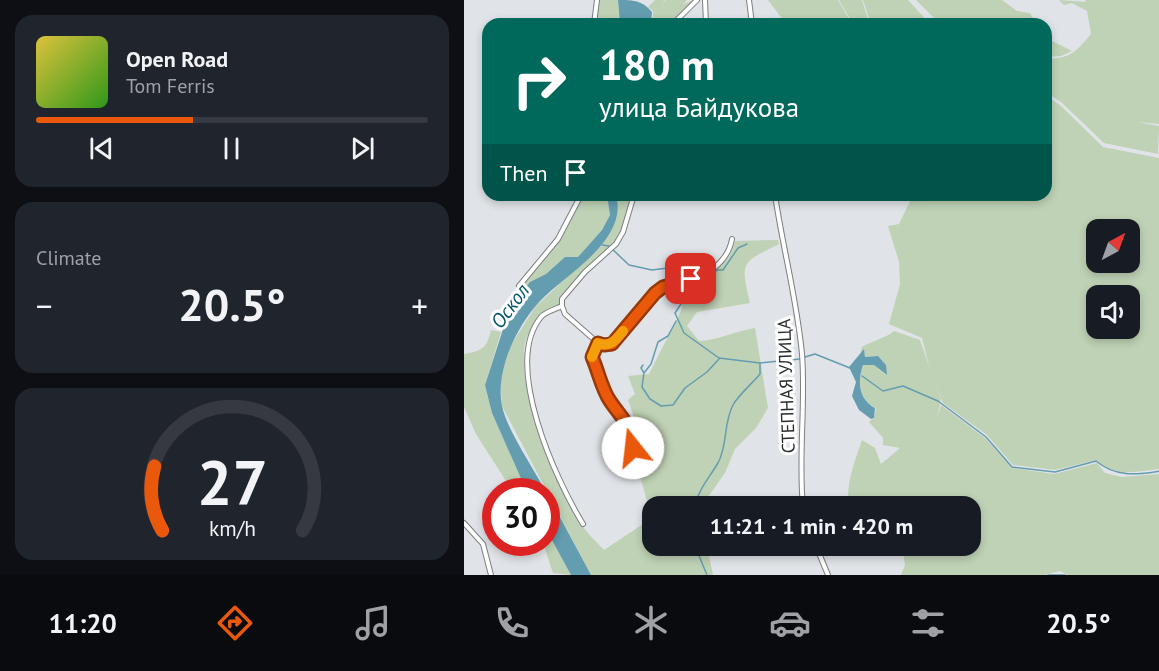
<!DOCTYPE html>
<meta charset="utf-8">
<style>
body{margin:0;font-family:"PT Sans",sans-serif;background:#20242c;color:#f1f3f6;height:100vh;display:flex;flex-direction:column;font-size:22px;white-space:nowrap}
*{box-sizing:border-box;margin:0}
p{font-size:20px;color:#9ea1a6}
.icon{flex:none;width:33px;height:33px;fill:none;stroke:currentColor;stroke-width:2;stroke-linecap:round;stroke-linejoin:round}
.map{position:relative;flex:1;overflow:hidden}
.panel{display:flex;flex-direction:column;gap:15px;padding:15px;background:#0d0f14;width:464px}
.panel>*{flex:none}
.guide{position:absolute;left:18px;top:18px;width:570px;height:183px;border-radius:18px;box-shadow:0 3px 9px #0003;background:#00695c;color:#fff;overflow:hidden}
.needle{width:39px;rotate:41deg}
.buttons{position:absolute;left:622px;top:219px;display:grid;gap:12px}
.buttons a{display:grid;place-items:center;width:54px;height:54px;border-radius:12px;background:#171b24;box-shadow:0 3px 9px #0003;font-size:30px}
.speed{position:absolute;left:18px;top:478px;display:flex;gap:12px;font-size:30px;font-weight:700;text-align:center}
.speed>*{display:grid;place-content:center;width:78px;height:78px;border-radius:50%;background:#171b24;box-shadow:0 3px 9px #0003;line-height:1}
.speed .limit{border:9px solid #d22;background:#fff;color:#111}
.pin{position:absolute;display:grid;place-items:center;width:51px;height:51px;color:#fff;margin:-26px;border-radius:12px;box-shadow:0 3px 9px #0006}
.me{position:absolute;width:66px;margin:-33px;rotate:344deg;stroke-linejoin:round;filter:drop-shadow(0 0 4px #0008)}
.turn{display:flex;align-items:center;gap:21px;height:126px;padding:0 18px;font-size:27px}
.turn .icon{width:78px;height:78px;stroke-width:2.5}
.turn b{display:block;font-size:42px;line-height:51px}
.then{display:flex;align-items:center;height:57px;padding:0 18px;background:#0003;gap:12px;font-size:22px}
.big{font-size:45px;font-weight:800;line-height:1.1}
.panel .widget{flex:1;display:flex;flex-direction:column;justify-content:center;gap:9px;min-width:0;padding:0 21px;border-radius:18px;background:#20242c}
.panel .dial{align-items:center;gap:0}
.dial svg{height:156px;overflow:visible;fill:none;stroke:#363941;stroke-width:7;stroke-linecap:round;text-anchor:middle}
.dial text{fill:#f1f3f6;stroke:none}
.song{display:flex;align-items:center;gap:18px}
.cover{width:72px;height:72px;border-radius:9px;background:linear-gradient(135deg,hsl(50 70% 55%),hsl(110 70% 35%))}
.played{height:6px;border-radius:3px;background:linear-gradient(90deg,#ea580c 40%,#363941 40%)}
.keys{display:flex;justify-content:space-around;direction:ltr}
.heat{display:flex;justify-content:space-between;align-items:center;font-size:33px;direction:ltr}
.trip{position:absolute;left:178px;top:496px;width:339px;height:60px;border-radius:18px;background:#171b24;box-shadow:0 3px 9px #0003;font-weight:800;line-height:60px;text-align:center}
.dock{display:flex;height:96px;justify-content:space-around;align-items:center;background:#090b0e;color:#9ea1a6}
.dock .icon{width:42px;height:42px}
.dock .selected{color:#ea580c}
.dock b{font-size:27px;color:#f1f3f6}
main{display:flex;flex:1;min-height:0}
.map>svg:first-child{display:block}
</style>
<main>
<section class="panel">
<div class="widget">
<div class="song"><i class="cover"></i><div><b>Open Road</b><p>Tom Ferris</p></div></div>
<div class="played"></div>
<div class="keys"><svg class="icon" aria-label="previous" viewBox="0 0 24 24"><path d="M18 5L8 12l10 7zM5 5v14"/></svg><svg class="icon" aria-label="pause" viewBox="0 0 24 24"><path d="M8 5v14M16 5v14"/></svg><svg class="icon" aria-label="next" viewBox="0 0 24 24"><path d="M6 5l10 7-10 7zM19 5v14"/></svg></div>
</div>
<div class="widget"><p>Climate</p>
<div class="heat"><a>−</a><b class="big">20.5°</b><a>+</a></div>
</div>
<div class="widget dial"><svg viewBox="0 0 100 80">
<path d="M14 69A42 42 0 1 1 86 69"/>
<path d="M14 69A42 42 0 0 1 10 36" stroke="#ea580c"/>
<text x="50" y="56" font-size="32" font-weight="700">27</text>
<text x="50" y="72" font-size="11">km/h</text>
</svg></div>
</section>
<div class="map">
<svg width="696" height="575" viewBox="0 0 696 575">
<rect width="100%" height="100%" fill="#e0e3e7"/>
<path fill="#bfd2b5" fill-rule="evenodd" d="M135,0h19l2,24h-23z
M191,0h10l-3,5 4,-5h21l-4,4 11,-4 -24,24h-17v-13l-5,-4z
M304,0h70l14,24h-66z
M375,0h23l7,23 3,1h-19z
M399,0h45l22,24h-55l-5,-2z
M452,0h86l15,11 13,2 6,11h-96z
M595,0l27,2 -1,-2h74v124l-22,-2 22,4 -1,28 -54,-11 -43,-41 -15,-10v-33c25,-1 29,-6 45,-25l-4,-23 -15,-8 -8,2z
M582,38l26,13 -11,5 -15,1z
M582,96l14,9 43,42 56,11v311c-25,3 -43,8 -63,-9l-41,10 -42,-5 -26,-30 -44,-32 -8,-20 6,16 -4,19 4,-13 44,33 27,30 42,6 43,-11 8,10 17,4 37,-3v101h-91l-8,-4 -16,4h-143l4,-10 -3,-19h69v-39h-122c-4,-22 6,-46 13,-67l13,8 6,16 19,-16 -17,-3v-7l-14,-16 5,-4 2,-10c-17,-9 -19,-25 -13,-43h11l12,10v-10l-8,-9 -13,1 -1,-7 -4,3 2,-6c10,-6 26,-10 32,-16l26,9 9,26 -7,-28 -33,-14 11,-40 -1,-22 -11,-36 11,-2 14,-29h133zM633,230h33v32h-33zM633,296h33v32h-33z
M119,195h24l3,20 -8,15 -24,27h-13l-19,17 -16,8 -24,38 10,-28 44,-54z
M152,195h16l-5,21 -13,28 -31,27 -23,26v9c-17,8 -35,23 -36,44 -3,50 29,131 56,173 7,10 16,19 24,27l48,-32 -12,-42 -4,-54 -8,-22 7,-6 -7,-18 21,-2 32,-63 5,-25c21,-10 45,-21 49,-45l43,-1 1,4c-38,19 -39,17 -29,59l-53,9 -10,14 12,15c20,-1 36,-10 56,-13l13,80 -12,20 -21,21 -10,24 -24,34h-48v39h54l6,29h-122l-89,-169 -2,-30 11,-31 25,-39 66,-61 16,-43z
M27,330l10,2 -16,53 7,28 35,79h-14l-37,-58 -12,-27v-53c18,-3 23,-6 27,-24z
M83,531l24,44 -18,-2 -10,-30h3z"/>
<path fill="#649db0" d="M154,0c15,0 24,0 34,12l-1,12h-31z
M143,195h9c13,45 -51,80 -76,106 -24,26 -45,70 -38,105 5,24 32,63 44,86h-19l-35,-79 -7,-28 21,-65 18,-31 6,-7 16,-8 19,-17h13l24,-27 8,-15z
M400,349l1,8 13,-1 8,9 1,10 -13,-10h-11c-6,18 -4,34 12,43l-1,10 -3,1 -12,-9 -7,-14 4,-14 -7,-15z
M83,493l44,82h-20l-24,-44z"/>
<g fill="none" stroke-linecap="round" stroke-linejoin="round">
<path stroke="#649db0" stroke-width="1.5" d="M138,245l7,1 20,19 23,5 31,-4 15,19 6,1 13,-16h6l15,-22 9,-4
M234,285l-9,7 -14,21 9,20 35,25 41,5 40,-4
M341,357l10,-3 35,14
M179,365l-2,3 3,5 7,-9 7,-22 10,-6 8,-15
M180,373l-2,14 8,12 11,7 12,-1 12,-17 22,-16 12,-13
M398,376l21,15 20,-5 35,15 48,36 26,30 43,5 41,-11c19,16 40,14 64,10
M230,507c5,-18 15,-29 24,-44 10,-18 5,-39 15,-58 6,-11 19,-21 27,-31v-11
M231,546l12,29
M584,575h17"/>
<defs>
<path id="minor" d="M241,0l1,24
M285,0l3,24
M130,24l3,-24
M209,24l24,-24
M170,195l-11,37 -7,12 -31,28 -23,27v7l3,8 33,29 14,1 43,-51c9,-6 16,-6 27,-9 22,-6 46,-21 50,-45
M255,195v3
M311,195c8,54 22,105 27,159 4,51 -4,102 1,153
M55,286l39,-47 23,-44
M98,306c-6,3 -17,6 -21,11 -39,47 15,163 42,207
M134,343l-6,14 18,44 12,12 10,23 1,12 -5,14
M0,523l19,21 8,31
M352,546l12,29"/>
</defs>
<use href="#minor" stroke="#7c7e82" stroke-width="6"/>
<use href="#minor" stroke="#fff" stroke-width="4"/>
</g>
<g fill="none" stroke-linecap="round" stroke-linejoin="round">
<defs>
<path id="route" d="M169,448c-1,-24 -11,-29 -23,-47 -8,-11 -12,-31 -18,-44l6,-14 6,2 8,-1 43,-51 8,-6 28,-8"/>
</defs>
<use href="#route" stroke="#983908" stroke-width="15"/>
<use href="#route" stroke="#ea580c" stroke-width="10"/>
<path stroke="#f59e0b" stroke-width="10" d="M128,357l6,-14c12,5 18,-3 25,-12"/>
</g>
<g text-anchor="middle" dominant-baseline="central" stroke-width="6" stroke-linejoin="round" paint-order="stroke">
<g font-size="18" fill="#2a2b2d" stroke="#fff">
<text transform="translate(322 386) rotate(-92)">СТЕПНАЯ УЛИЦА</text>
</g>
<g font-size="20" font-style="italic" fill="#02566b" stroke="#fff">
<text transform="translate(46 306) rotate(-53)">Оскол</text>
</g>
</g>
</svg>
<div class="buttons">
<a><svg class="needle" viewBox="-14 -14 28 28"><path d="M0-13l5 13h-10z" fill="#e53935"/><path d="M0 13l5-13h-10z" fill="#9ea1a6"/></svg></a>
<a><svg class="icon" aria-label="sound" viewBox="0 0 24 24"><path d="M4 9h4l5-4v14l-5-4H4zM17 9q2 3 0 6"/></svg></a>
</div>
<div class="speed"><div class="limit">30</div></div>
<div class="pin" style="left:227px;top:279px;background:#d93025"><svg class="icon" aria-label="arrive" viewBox="0 0 24 24"><path d="M6 21V4h12l-3 4 3 4H6"/></svg></div>
<svg class="me" style="left:169px;top:448px" viewBox="-20 -20 40 40"><circle r="19" fill="#fff"/><path d="M0-13L10 11 0 6-10 11z" fill="#ea580c"/></svg>
<div class="trip">11:21 · 1 min · 420 m</div>
<div class="guide">
<div class="turn"><svg class="icon" aria-label="right" viewBox="0 0 24 24"><path d="M7 20v-9h11M14 6l5 5-5 5"/></svg><div><b>180 m</b>улица Байдукова</div></div>
<div class="then">Then<svg class="icon" aria-label="arrive" viewBox="0 0 24 24"><path d="M6 21V4h12l-3 4 3 4H6"/></svg></div>
</div>
</div>
</main>
<nav class="dock">
<b>11:20</b>
<svg class="icon selected" aria-label="directions" viewBox="0 0 24 24"><path d="M12 3l9 9-9 9-9-9zM9 14v-3h6M13 9l2 2-2 2"/></svg>
<svg class="icon" aria-label="music" viewBox="0 0 24 24"><path d="M9 18V5l10-2v13"/><circle cx="6" cy="18" r="3"/><circle cx="16" cy="16" r="3"/></svg>
<svg class="icon" aria-label="phone" viewBox="0 0 24 24"><path d="M5 4h4l2 5-3 2q2 4 5 5l2-3 5 2v4C11 20 4 13 5 4z"/></svg>
<svg class="icon" aria-label="climate" viewBox="0 0 24 24"><path d="M12 3v18M4 7l16 10M4 17L20 7"/></svg>
<svg class="icon" aria-label="car" viewBox="0 0 24 24"><path d="M5 17H2v-5l4-1 3-4h7l3 4 3 1v5h-3M9 17h6M6 11h13"/><circle cx="7" cy="17" r="2"/><circle cx="17" cy="17" r="2"/></svg>
<svg class="icon" aria-label="filters" viewBox="0 0 24 24"><path d="M4 7h16M4 17h16"/><circle cx="9" cy="7" r="2"/><circle cx="15" cy="17" r="2"/></svg>
<b>20.5°</b>
</nav>
